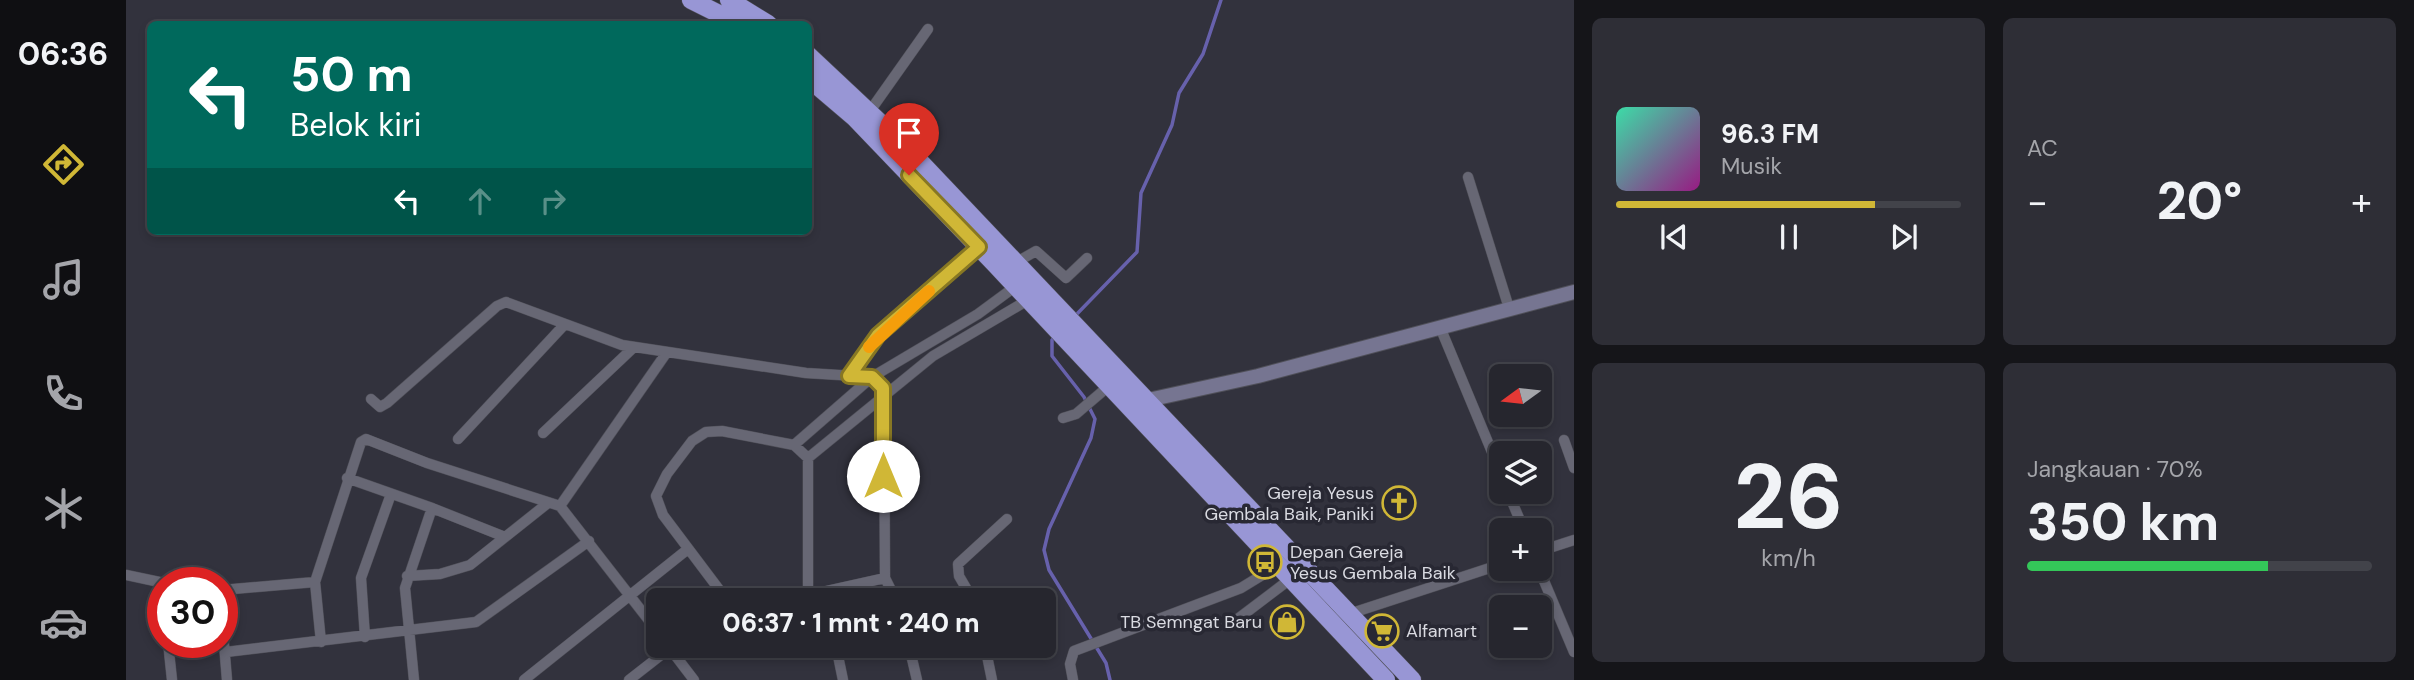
<!DOCTYPE html>
<html lang="id">
<meta charset="utf-8">
<style>
body{margin:0;font-family:"DM Sans",sans-serif;background:#2e2e36;color:#f1f3f6;height:100vh;display:flex;flex-direction:column;font-size:26px;white-space:nowrap}
*{box-sizing:border-box;margin:0}
p{font-size:23px;color:#a4a5aa}
.icon{flex:none;width:38px;height:38px;fill:none;stroke:currentColor;stroke-width:2;stroke-linecap:round;stroke-linejoin:round}
.map{position:relative;flex:1;overflow:hidden}
.drawer{display:flex;flex-direction:column;gap:18px;padding:18px;background:#151519;width:840px}
.drawer>*{flex:none}
.guide{position:absolute;left:21px;top:21px;width:665px;height:214px;border-radius:10px;box-shadow:0 4px 10px #0003,0 0 0 2px #42434a;background:#00695c;color:#fff;overflow:hidden}
.needle{width:46px;rotate:255deg}
.fabs{position:absolute;left:1363px;top:364px;display:grid;gap:14px}
.fabs a{display:grid;place-items:center;width:63px;height:63px;border-radius:10px;background:#26262e;box-shadow:0 4px 10px #0003,0 0 0 2px #42434a;font-size:35px}
.speed{position:absolute;left:21px;top:567px;display:flex;gap:14px;font-size:35px;font-weight:700;text-align:center}
.speed>*{display:grid;place-content:center;width:91px;height:91px;border-radius:50%;background:#26262e;box-shadow:0 4px 10px #0003,0 0 0 2px #42434a;line-height:1}
.speed .limit{border:10px solid #d22;background:#fff;color:#111}
.pin{position:absolute;display:grid;place-items:center;width:60px;height:60px;color:#fff;margin:-72px -30px;border-radius:50% 50% 50% 0;rotate:-45deg;box-shadow:0 0 7px #0007}
.pin .icon{rotate:45deg}
.me{position:absolute;width:77px;margin:-38px;rotate:0deg;stroke-linejoin:round;filter:drop-shadow(0 0 5px #0008)}
.turn{display:flex;align-items:center;gap:24px;height:147px;padding:0 28px;font-size:32px}
.turn .icon{width:91px;height:91px;stroke-width:2.5}
.turn b{display:block;font-size:49px;line-height:60px}
.lanes{display:flex;align-items:center;height:66px;padding:0 28px;background:#0003;justify-content:center;gap:35px;direction:ltr}
.lanes .off{opacity:.35}
.big{font-size:52px;font-weight:800;line-height:1.1}
.drawer .tile{flex:1;display:flex;flex-direction:column;justify-content:center;gap:10px;min-width:0;padding:0 24px;border-radius:10px;background:#2e2e36}
.drawer .dial{align-items:center;gap:0}
.dial b{font-size:91px;line-height:1}
.song{display:flex;align-items:center;gap:21px}
.cover{width:84px;height:84px;border-radius:10px;background:linear-gradient(135deg,hsl(160 70% 55%),hsl(310 70% 35%))}
.played{height:7px;border-radius:4px;background:linear-gradient(90deg,#d0b736 75%,#42434a 75%)}
.keys{display:flex;justify-content:space-around;direction:ltr}
.heat{display:flex;justify-content:space-between;align-items:center;font-size:38px;direction:ltr}
.charge{height:10px;border-radius:5px;background:linear-gradient(90deg,#34c759 70%,#42434a 0)}
.drawer .tiles{flex:1;display:grid;gap:18px;grid-template-columns:repeat(2,1fr)}
.trip{position:absolute;left:520px;top:588px;width:410px;height:70px;border-radius:10px;background:#26262e;box-shadow:0 4px 10px #0003,0 0 0 2px #42434a;font-weight:800;line-height:70px;text-align:center}
main{display:flex;flex:1;min-height:0}
.menu{display:flex;flex-direction:column;width:126px;justify-content:space-around;align-items:center;background:#0f0f12;color:#a4a5aa}
.menu .icon{width:49px;height:49px}
.menu .on{color:#d0b736}
.menu b{font-size:32px;color:#f1f3f6}
.map>svg:first-child{display:block}
</style>
<main>
<nav class="menu">
<b>06:36</b>
<svg class="icon on" aria-label="directions" viewBox="0 0 24 24"><path d="M12 3l9 9-9 9-9-9zM9 14v-3h6M13 9l2 2-2 2"/></svg>
<svg class="icon" aria-label="music" viewBox="0 0 24 24"><path d="M9 18V5l10-2v13"/><circle cx="6" cy="18" r="3"/><circle cx="16" cy="16" r="3"/></svg>
<svg class="icon" aria-label="phone" viewBox="0 0 24 24"><path d="M5 4h4l2 5-3 2q2 4 5 5l2-3 5 2v4C11 20 4 13 5 4z"/></svg>
<svg class="icon" aria-label="climate" viewBox="0 0 24 24"><path d="M12 3v18M4 7l16 10M4 17L20 7"/></svg>
<svg class="icon" aria-label="car" viewBox="0 0 24 24"><path d="M5 17H2v-5l4-1 3-4h7l3 4 3 1v5h-3M9 17h6M6 11h13"/><circle cx="7" cy="17" r="2"/><circle cx="17" cy="17" r="2"/></svg>
</nav>
<div class="map">
<svg width="1448" height="680" viewBox="0 0 1448 680">
<rect width="100%" height="100%" fill="#32323d"/>
<g fill="none" stroke-linecap="round" stroke-linejoin="round">
<path stroke="#6761ac" stroke-width="3.5" d="M949,316l62,-64 4,-59 31,-68 7,-32 24,-39 18,-54
M929,336l-3,4v16l32,41 11,22 -4,19 -42,91 -5,21 5,20 57,93 4,17"/>
<defs>
<path id="street" d="M744,111l58,-82
M1342,177l41,131
M889,263l21,-12 30,27 21,-20
M1314,327l62,149
M723,376l29,-40 101,-89
M245,399l9,8 7,-4 110,-97 9,-4 116,43 184,28 66,4 10,8 2,8 1,185 11,22
M937,418l13,-4 34,-29
M417,433l91,-86
M332,439l107,-115
M1438,440l10,28
M668,445l78,-68 106,-63 38,-28
M682,458l125,-102 95,-56
M221,478l85,30 -27,80 9,92
M1382,492l16,38
M434,506l107,-154
M306,508l73,29
M1414,551l34,-11
M1413,569l35,83
M0,575l38,8h25
M281,576l33,-2 30,-9 78,-62
M96,590l93,-8
M601,600l-64,-85 -7,-19 11,-22 25,-33 14,-9 16,-1 72,14 14,13v138
M660,600l99,-22
M847,600l-14,-24 -1,-12 49,-45
M1223,614l153,-50
M96,620l5,60
M1109,621l54,-41
M239,637l-4,-59 30,-84
M42,642l4,38
M195,642l-6,-60 46,-140 5,-3 61,24 133,43 98,126
M542,646l26,34
M710,646l7,34
M783,646l8,34
M859,646l7,34
M100,652l250,-30 113,-81
M398,680l164,-131
M503,680l41,-32
M947,680l-3,-16 4,-13 167,-63 36,-22"/>
<path id="secondary" d="M1022,400l110,-24 316,-84"/>
<path id="highway" d="M565,0l48,24
M603,0l39,24
M682,55l97,91 507,534
M682,78l47,40 139,145 392,417"/>
</defs>
<use href="#street" stroke="#505059" stroke-width="11"/>
<use href="#secondary" stroke="#505059" stroke-width="16"/>
<use href="#highway" stroke="#505059" stroke-width="19"/>
<use href="#street" stroke="#676774" stroke-width="10"/>
<use href="#secondary" stroke="#767591" stroke-width="14"/>
<use href="#highway" stroke="#9896d5" stroke-width="18"/>
</g>
<g fill="none" stroke-linecap="round" stroke-linejoin="round">
<defs>
<path id="route" d="M757,476v-88l-11,-11 -23,-1 29,-41 101,-88 -70,-72"/>
</defs>
<use href="#route" stroke="#877723" stroke-width="18"/>
<use href="#route" stroke="#d0b736" stroke-width="12"/>
<path stroke="#f59e0b" stroke-width="12" d="M743,347l60,-56"/>
</g>
<defs>
<symbol id="church-ring" viewBox="-11 -11 22 22"><circle r="9.5" fill="#282833" stroke="#d0b736" stroke-width="1.5"/><path d="M-1.2-6h2.4v3.5h3.3v2.4h-3.3V6h-2.4V-.1h-3.3v-2.4h3.3Z" fill="#d0b736"/></symbol>
<symbol id="bus-ring" viewBox="-11 -11 22 22"><circle r="9.5" fill="#282833" stroke="#d0b736" stroke-width="1.5"/><path d="M-5-6H5V4H4V6H2V4H-2V6H-4V4H-5ZM-3.5-4V0h7V-4ZM-3.5 1.2v1.5H-2V1.2ZM2 1.2v1.5H3.5V1.2Z" fill="#d0b736"/></symbol>
<symbol id="shop-ring" viewBox="-11 -11 22 22"><circle r="9.5" fill="#282833" stroke="#d0b736" stroke-width="1.5"/><path d="M-5-2.5h2.3a2.7 3.5 0 0 1 5.4 0H5L5.5 6h-11ZM-1.5-2.5h3a1.5 2.3 0 0 0-3 0Z" fill="#d0b736"/></symbol>
<symbol id="supermarket-ring" viewBox="-11 -11 22 22"><circle r="9.5" fill="#282833" stroke="#d0b736" stroke-width="1.5"/><path d="M-6-5.5h2.5l.6 2H6L4.5 2H-2.5L-4.4-4H-6ZM-1.5 3.2a1.3 1.3 0 1 0 .1 0ZM3 3.2a1.3 1.3 0 1 0 .1 0Z" fill="#d0b736"/></symbol>
</defs>
<g fill-rule="evenodd">
<use href="#church-ring" x="1254" y="484" width="38" height="38"/>
<use href="#bus-ring" x="1120" y="543" width="38" height="38"/>
<use href="#shop-ring" x="1142" y="603" width="38" height="38"/>
<use href="#supermarket-ring" x="1237" y="612" width="38" height="38"/>
</g>
<g text-anchor="middle" dominant-baseline="central" stroke-width="7" stroke-linejoin="round" paint-order="stroke">
<g font-size="18" fill="#dadbe2" stroke="#282833" text-anchor="end">
<text x="1248" y="493">Gereja Yesus<tspan x="1248" dy="21">Gembala Baik, Paniki</tspan></text>
<text x="1164" y="552" text-anchor="start">Depan Gereja<tspan x="1164" dy="21">Yesus Gembala Baik</tspan></text>
<text x="1136" y="622">TB Semngat Baru</text>
<text x="1280" y="631" text-anchor="start">Alfamart</text>
</g>
</g>
</svg>
<div class="fabs">
<a><svg class="needle" viewBox="-14 -14 28 28"><path d="M0-13l5 13h-10z" fill="#e53935"/><path d="M0 13l5-13h-10z" fill="#a4a5aa"/></svg></a>
<a><svg class="icon" aria-label="layers" viewBox="0 0 24 24"><path d="M12 4l9 5-9 5-9-5zM3 14l9 5 9-5"/></svg></a>
<a>+</a>
<a>−</a>
</div>
<div class="speed"><div class="limit">30</div></div>
<div class="pin" style="left:783px;top:175px;background:#d93025"><svg class="icon" aria-label="arrive" viewBox="0 0 24 24"><path d="M6 21V4h12l-3 4 3 4H6"/></svg></div>
<svg class="me" style="left:757px;top:476px" viewBox="-20 -20 40 40"><circle r="19" fill="#fff"/><path d="M0-13L10 11 0 6-10 11z" fill="#d0b736"/></svg>
<div class="trip">06:37 · 1 mnt · 240 m</div>
<div class="guide">
<div class="turn"><svg class="icon" aria-label="left" viewBox="0 0 24 24"><path d="M17 20v-9H6M10 6l-5 5 5 5"/></svg><div><b>50 m</b>Belok kiri</div></div>
<div class="lanes"><svg class="icon" aria-label="left" viewBox="0 0 24 24"><path d="M17 20v-9H6M10 6l-5 5 5 5"/></svg><svg class="icon off" aria-label="ahead" viewBox="0 0 24 24"><path d="M12 20V5M6 11l6-6 6 6"/></svg><svg class="icon off" aria-label="right" viewBox="0 0 24 24"><path d="M7 20v-9h11M14 6l5 5-5 5"/></svg></div>
</div>
</div>
<section class="drawer">
<div class="tiles">
<div class="tile">
<div class="song"><i class="cover"></i><div><b>96.3 FM</b><p>Musik</p></div></div>
<div class="played"></div>
<div class="keys"><svg class="icon" aria-label="previous" viewBox="0 0 24 24"><path d="M18 5L8 12l10 7zM5 5v14"/></svg><svg class="icon" aria-label="pause" viewBox="0 0 24 24"><path d="M8 5v14M16 5v14"/></svg><svg class="icon" aria-label="next" viewBox="0 0 24 24"><path d="M6 5l10 7-10 7zM19 5v14"/></svg></div>
</div>
<div class="tile"><p>AC</p>
<div class="heat"><a>−</a><b class="big">20°</b><a>+</a></div>
</div>
<div class="tile dial"><b>26</b><p>km/h</p></div>
<div class="tile"><p>Jangkauan · 70%</p><b class="big">350 km</b><div class="charge"></div></div>
</div>
</section>
</main>
